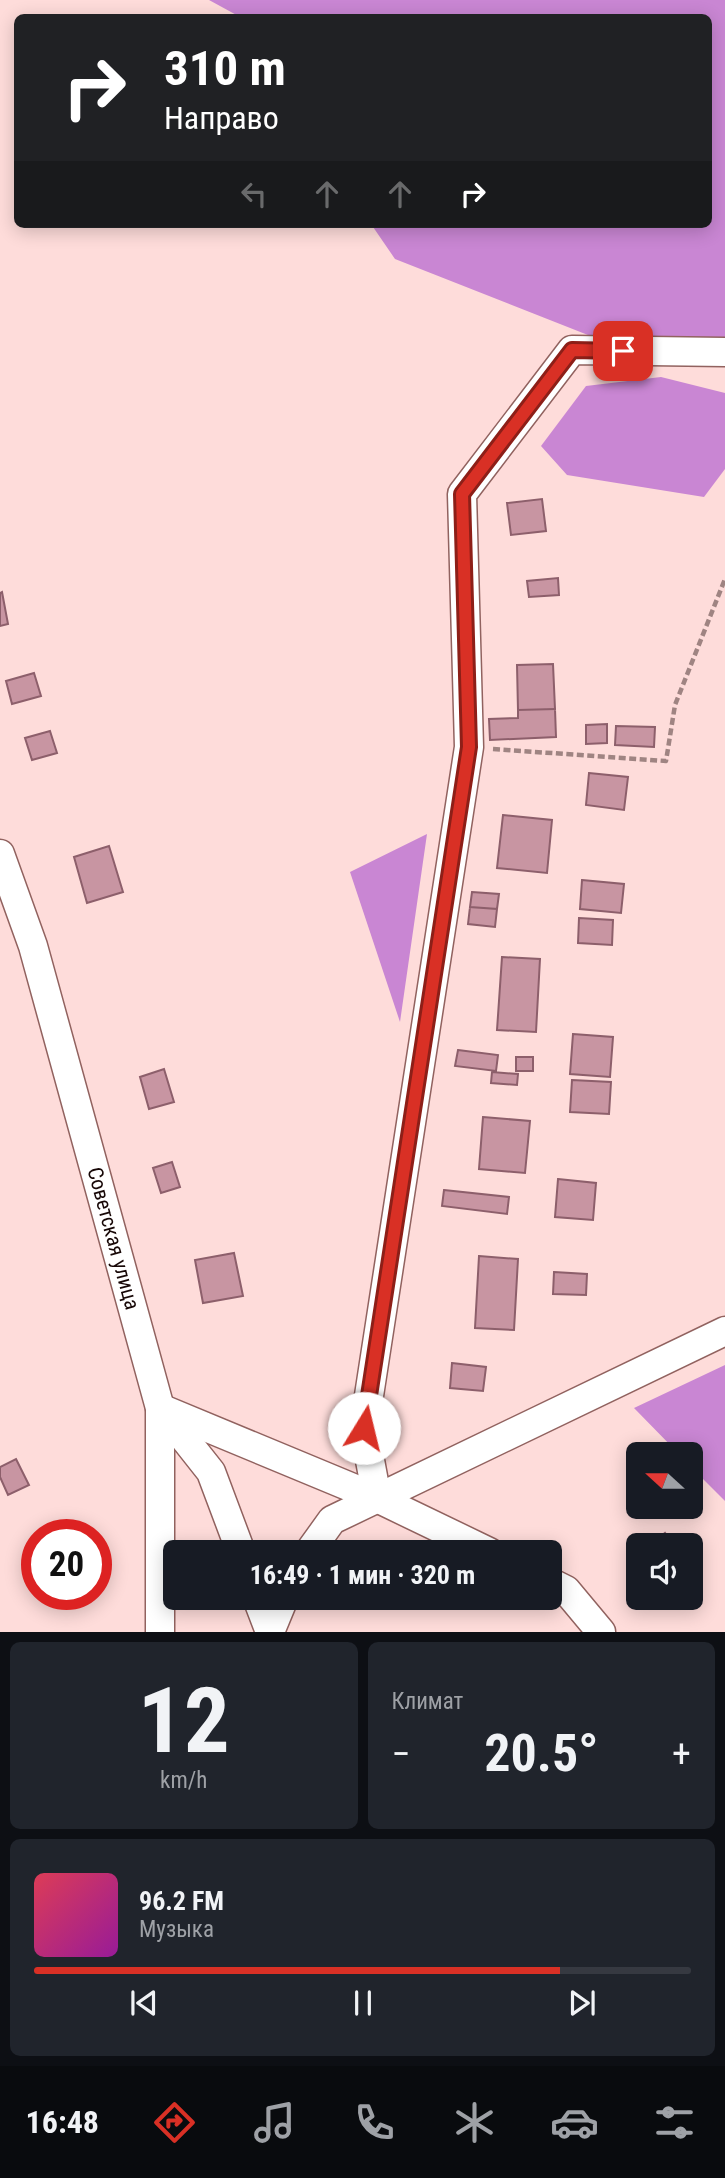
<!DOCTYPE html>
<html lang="ru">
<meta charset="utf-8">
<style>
body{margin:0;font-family:"Roboto Condensed",sans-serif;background:#20242c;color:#f1f3f6;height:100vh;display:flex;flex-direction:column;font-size:26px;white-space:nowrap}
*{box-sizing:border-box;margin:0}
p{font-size:23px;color:#9ea1a6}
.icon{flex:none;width:38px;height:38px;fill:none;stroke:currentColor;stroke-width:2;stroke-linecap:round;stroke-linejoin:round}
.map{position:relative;height:1632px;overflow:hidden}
.sheet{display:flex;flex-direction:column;gap:10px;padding:10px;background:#0d0f14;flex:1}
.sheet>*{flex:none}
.banner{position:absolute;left:14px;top:14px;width:698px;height:214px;border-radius:10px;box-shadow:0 4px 18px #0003;background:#202124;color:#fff;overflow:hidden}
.needle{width:46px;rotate:291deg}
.tools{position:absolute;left:626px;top:1442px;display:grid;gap:14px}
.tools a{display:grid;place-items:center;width:77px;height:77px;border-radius:10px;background:#171b24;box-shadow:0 4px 18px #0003;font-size:35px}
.speed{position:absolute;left:21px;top:1519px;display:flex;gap:14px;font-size:35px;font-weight:700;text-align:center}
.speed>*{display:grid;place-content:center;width:91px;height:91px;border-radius:50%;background:#171b24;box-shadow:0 4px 18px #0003;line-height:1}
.speed .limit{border:10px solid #d22;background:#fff;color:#111}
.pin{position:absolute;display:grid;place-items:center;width:60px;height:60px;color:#fff;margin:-30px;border-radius:14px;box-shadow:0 4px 10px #0006}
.me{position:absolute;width:77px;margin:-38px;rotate:9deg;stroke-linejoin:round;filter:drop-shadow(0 0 5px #0008)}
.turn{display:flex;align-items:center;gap:24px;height:147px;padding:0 35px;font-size:32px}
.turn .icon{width:91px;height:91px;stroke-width:2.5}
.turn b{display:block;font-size:49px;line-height:60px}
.lanes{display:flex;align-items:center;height:66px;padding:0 35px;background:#0003;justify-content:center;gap:35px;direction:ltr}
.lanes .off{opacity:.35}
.big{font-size:52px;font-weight:700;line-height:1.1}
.sheet .tile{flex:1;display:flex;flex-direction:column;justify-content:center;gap:10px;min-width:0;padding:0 24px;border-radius:10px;background:#20242c}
.sheet .dial{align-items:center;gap:0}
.dial b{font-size:91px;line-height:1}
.song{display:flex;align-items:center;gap:21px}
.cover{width:84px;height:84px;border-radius:10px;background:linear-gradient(135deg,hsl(350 70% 55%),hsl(300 70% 35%))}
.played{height:7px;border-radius:4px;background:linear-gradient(90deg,#d93025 80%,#363941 80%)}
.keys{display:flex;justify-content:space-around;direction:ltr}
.heat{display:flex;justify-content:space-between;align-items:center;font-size:38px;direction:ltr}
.sheet .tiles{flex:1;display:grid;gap:10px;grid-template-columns:1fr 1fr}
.tile:last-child{grid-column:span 2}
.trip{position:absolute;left:163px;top:1540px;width:399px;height:70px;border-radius:10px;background:#171b24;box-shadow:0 4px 18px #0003;font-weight:700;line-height:70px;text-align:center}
.tabs{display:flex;height:112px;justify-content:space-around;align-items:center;background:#090b0e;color:#9ea1a6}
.tabs .icon{width:49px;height:49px}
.tabs .on{color:#d93025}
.tabs b{font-size:32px;color:#f1f3f6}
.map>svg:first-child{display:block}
</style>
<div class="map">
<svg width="725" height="1632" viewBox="0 0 725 1632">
<rect width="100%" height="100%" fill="#fedcda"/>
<path fill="#c986d3" d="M209,0h516v344l-132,-7 -198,-78 -24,-35h338v-206h-467z
M661,377l64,16v76l-21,28 -137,-22 -26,-29 45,-60z
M427,834l-27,188 -50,-150z
M725,1365v136l-34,-34v-13h-12l-45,-46z"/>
<path fill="#c895a2" stroke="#8d5f6b" stroke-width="2" d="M542,499l4,32 -35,4 -4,-32z
M558,578l1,17 -30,2 -2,-16z
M2,592l6,32 -8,2v-33z
M553,664l2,45 -37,1 -1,-45z
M34,673l7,23 -29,8 -6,-23z
M555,709l1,28 -66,3 -1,-21 29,-1v-8z
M607,724v19l-21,1v-19z
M616,726l39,1 -1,20 -39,-2z
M50,731l7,22 -25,7 -7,-22z
M589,773l39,4 -4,33 -38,-5z
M503,815l49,5 -5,53 -50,-5z
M109,846l14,46 -36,11 -13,-46z
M582,880l42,4 -3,29 -41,-4z
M472,892l27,2 -2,15 -27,-2z
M470,907l27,2 -2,18 -27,-3z
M579,918l34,2 -1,25 -34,-2z
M502,957l38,2 -4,73 -39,-2z
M573,1034l40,3 -3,40 -40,-3z
M458,1050l40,5 -2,16 -41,-5z
M516,1057h17v14h-17z
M164,1069l10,33 -25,7 -9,-32z
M492,1072l26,2 -1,11 -26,-2z
M572,1080l39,2 -2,32 -39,-2z
M483,1117l47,4 -5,52 -46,-4z
M172,1162l8,25 -19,6 -8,-25z
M558,1179l38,4 -3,37 -38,-3z
M444,1190l65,7 -2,17 -65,-8z
M234,1253l9,43 -40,7 -8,-43z
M479,1256l39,3 -4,71 -39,-2z
M554,1272l33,2 -1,21 -33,-1z
M452,1363l34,4 -3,24 -33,-3z
M16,1459l13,26 -21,10 -8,-18v-10z
M665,1533l10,12h-25z"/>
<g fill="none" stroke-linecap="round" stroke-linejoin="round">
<defs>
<g id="minor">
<path id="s1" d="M0,854l33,92 127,462v224"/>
<path d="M160,1408l217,90 112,54"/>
<path d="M162,1410l49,62 30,80"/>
<path d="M377,1498l-13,-70 105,-681 -7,-253 110,-144 153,2"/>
<path d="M309,1552l23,-32 393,-189"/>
<path d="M550,1582l16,8 35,42"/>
<path d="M257,1598l13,34"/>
<path d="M270,1632l14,-34"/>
</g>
</defs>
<use href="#minor" stroke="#91625f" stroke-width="31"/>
<path stroke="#9f8482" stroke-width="4.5" stroke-dasharray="7 3.5" stroke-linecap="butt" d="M493,749l173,12 9,-56 50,-126"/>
<use href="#minor" stroke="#fff" stroke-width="28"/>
</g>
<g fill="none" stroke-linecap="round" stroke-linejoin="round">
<defs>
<path id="route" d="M364,1428l105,-681 -7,-253 110,-144 51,1"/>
</defs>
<use href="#route" stroke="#8d1f18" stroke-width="18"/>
<use href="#route" stroke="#d93025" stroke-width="12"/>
</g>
<g text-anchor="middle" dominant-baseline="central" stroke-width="6" stroke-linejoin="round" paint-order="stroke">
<g font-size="21" fill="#170706" stroke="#fbefef">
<text stroke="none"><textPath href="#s1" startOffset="401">Советская улица</textPath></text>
</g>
</g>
</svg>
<div class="tools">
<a><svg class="needle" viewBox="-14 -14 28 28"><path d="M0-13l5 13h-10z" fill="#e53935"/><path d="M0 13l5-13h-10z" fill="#9ea1a6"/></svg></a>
<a><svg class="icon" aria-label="sound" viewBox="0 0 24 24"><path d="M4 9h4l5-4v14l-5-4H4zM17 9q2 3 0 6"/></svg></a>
</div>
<div class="speed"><div class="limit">20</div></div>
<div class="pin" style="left:623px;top:351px;background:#d93025"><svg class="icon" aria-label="arrive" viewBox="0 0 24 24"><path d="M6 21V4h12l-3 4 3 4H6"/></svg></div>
<svg class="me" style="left:364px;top:1428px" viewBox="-20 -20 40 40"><circle r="19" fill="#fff"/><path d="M0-13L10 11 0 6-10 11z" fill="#d93025"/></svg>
<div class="trip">16:49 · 1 мин · 320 m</div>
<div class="banner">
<div class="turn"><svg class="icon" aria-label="right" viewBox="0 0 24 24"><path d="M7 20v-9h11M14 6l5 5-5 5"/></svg><div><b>310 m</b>Направо</div></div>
<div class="lanes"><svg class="icon off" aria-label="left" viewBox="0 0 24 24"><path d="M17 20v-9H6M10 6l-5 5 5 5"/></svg><svg class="icon off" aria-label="ahead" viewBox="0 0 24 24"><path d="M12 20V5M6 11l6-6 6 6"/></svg><svg class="icon off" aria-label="ahead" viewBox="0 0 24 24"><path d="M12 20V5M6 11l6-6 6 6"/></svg><svg class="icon" aria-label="right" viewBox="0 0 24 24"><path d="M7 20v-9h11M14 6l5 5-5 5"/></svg></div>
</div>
</div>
<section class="sheet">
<div class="tiles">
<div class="tile dial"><b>12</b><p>km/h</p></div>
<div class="tile"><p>Климат</p>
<div class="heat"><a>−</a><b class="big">20.5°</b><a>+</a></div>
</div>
<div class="tile">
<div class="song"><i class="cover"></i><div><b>96.2 FM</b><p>Музыка</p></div></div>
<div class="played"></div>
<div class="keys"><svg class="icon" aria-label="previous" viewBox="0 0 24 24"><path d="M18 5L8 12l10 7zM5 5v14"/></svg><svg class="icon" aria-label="pause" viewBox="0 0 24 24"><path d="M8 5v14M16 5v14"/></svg><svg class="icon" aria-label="next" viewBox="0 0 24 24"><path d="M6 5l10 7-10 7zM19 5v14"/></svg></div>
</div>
</div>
</section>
<nav class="tabs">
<b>16:48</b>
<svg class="icon on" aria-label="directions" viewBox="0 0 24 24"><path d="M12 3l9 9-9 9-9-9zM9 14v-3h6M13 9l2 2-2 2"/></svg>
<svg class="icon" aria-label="music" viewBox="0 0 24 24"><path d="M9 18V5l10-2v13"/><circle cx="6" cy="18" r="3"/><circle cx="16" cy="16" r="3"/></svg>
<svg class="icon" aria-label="phone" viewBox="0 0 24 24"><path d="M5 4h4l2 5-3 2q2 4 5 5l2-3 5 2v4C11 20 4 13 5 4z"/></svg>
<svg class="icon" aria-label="climate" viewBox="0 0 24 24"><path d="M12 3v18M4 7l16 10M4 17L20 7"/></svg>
<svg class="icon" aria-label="car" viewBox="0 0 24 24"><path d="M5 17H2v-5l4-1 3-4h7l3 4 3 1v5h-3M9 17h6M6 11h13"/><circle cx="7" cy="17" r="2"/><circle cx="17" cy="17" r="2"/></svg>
<svg class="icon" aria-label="filters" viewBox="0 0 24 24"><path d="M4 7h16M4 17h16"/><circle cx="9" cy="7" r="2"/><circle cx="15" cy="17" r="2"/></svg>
</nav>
